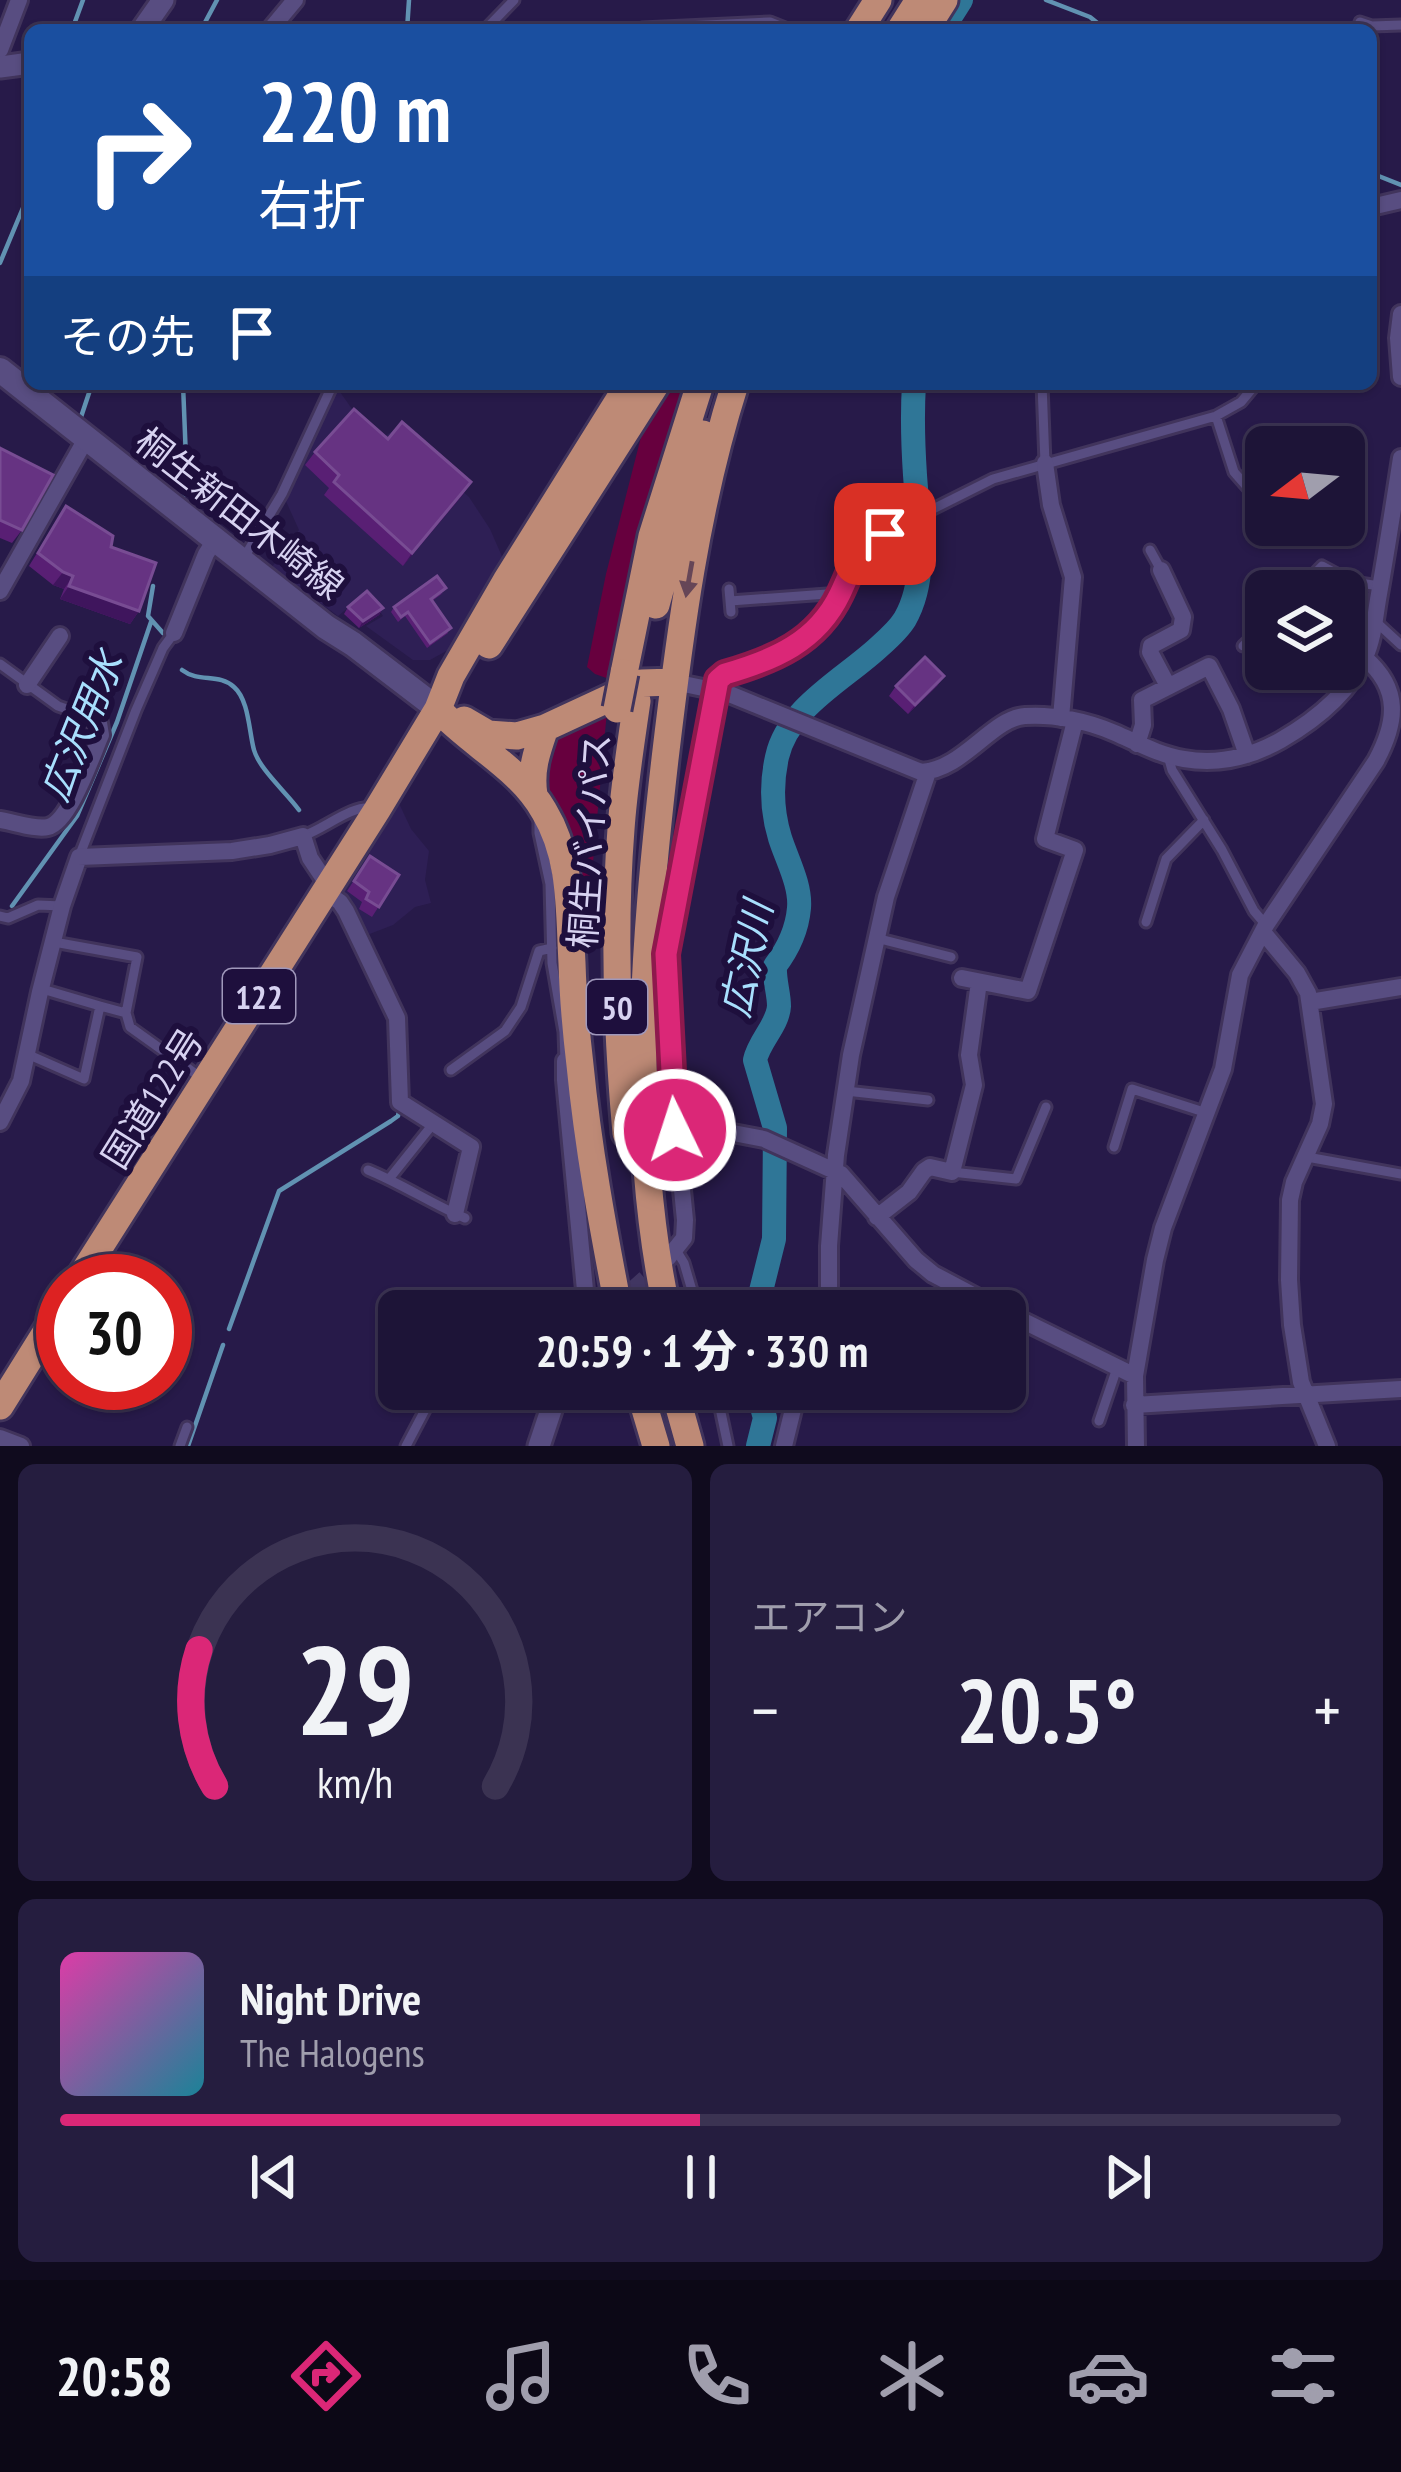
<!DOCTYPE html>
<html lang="ja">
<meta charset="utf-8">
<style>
body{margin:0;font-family:"PT Sans Narrow","Noto Sans JP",sans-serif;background:#251d3f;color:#f1f3f6;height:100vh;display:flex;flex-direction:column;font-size:45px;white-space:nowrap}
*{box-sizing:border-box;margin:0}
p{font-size:39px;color:#a09ead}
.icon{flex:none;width:66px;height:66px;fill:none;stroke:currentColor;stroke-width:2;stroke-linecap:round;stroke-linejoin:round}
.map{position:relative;height:1446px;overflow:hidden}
.drawer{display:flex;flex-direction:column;gap:18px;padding:18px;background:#100b1e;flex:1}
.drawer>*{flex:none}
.hud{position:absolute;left:24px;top:24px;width:1353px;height:366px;border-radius:18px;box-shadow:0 3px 9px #0004,0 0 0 3px #3b3352;background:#1a4fa0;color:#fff;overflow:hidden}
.needle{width:78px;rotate:254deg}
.fabs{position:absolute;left:1245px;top:426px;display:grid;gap:24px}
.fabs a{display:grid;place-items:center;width:120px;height:120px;border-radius:18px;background:#1d1437;box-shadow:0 3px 9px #0004,0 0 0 3px #3b3352;font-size:60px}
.speed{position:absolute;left:36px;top:1254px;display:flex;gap:24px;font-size:60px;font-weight:700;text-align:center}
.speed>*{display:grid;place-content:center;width:156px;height:156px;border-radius:50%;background:#1d1437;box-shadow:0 3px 9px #0004,0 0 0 3px #3b3352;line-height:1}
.speed .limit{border:18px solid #d22;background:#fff;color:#111}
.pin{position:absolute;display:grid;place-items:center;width:102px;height:102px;color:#fff;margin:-51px;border-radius:24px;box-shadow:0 6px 18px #0006}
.me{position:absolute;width:132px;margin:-66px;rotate:356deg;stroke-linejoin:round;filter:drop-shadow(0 0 9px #0008)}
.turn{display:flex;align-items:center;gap:42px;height:252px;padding:0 36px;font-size:54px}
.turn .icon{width:156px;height:156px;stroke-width:2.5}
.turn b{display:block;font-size:84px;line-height:102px}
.then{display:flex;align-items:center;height:114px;padding:0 36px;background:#0003;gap:24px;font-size:45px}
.big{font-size:90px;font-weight:800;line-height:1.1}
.drawer .tile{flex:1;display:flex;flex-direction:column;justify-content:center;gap:18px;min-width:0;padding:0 42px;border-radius:18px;background:#251d3f}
.drawer .dial{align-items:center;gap:0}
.dial svg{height:312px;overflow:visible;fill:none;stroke:#3b3352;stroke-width:7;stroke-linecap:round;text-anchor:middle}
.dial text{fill:#f1f3f6;stroke:none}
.song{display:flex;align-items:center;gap:36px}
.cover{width:144px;height:144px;border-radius:18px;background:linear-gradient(135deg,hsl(320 70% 55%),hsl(190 70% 35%))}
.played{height:12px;border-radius:6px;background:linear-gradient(90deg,#db2777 50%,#3b3352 50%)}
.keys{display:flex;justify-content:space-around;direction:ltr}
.heat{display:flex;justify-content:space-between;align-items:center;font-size:66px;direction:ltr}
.drawer .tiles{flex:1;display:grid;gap:18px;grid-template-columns:1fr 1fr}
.tile:last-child{grid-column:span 2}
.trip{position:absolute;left:378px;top:1290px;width:648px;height:120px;border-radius:18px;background:#1d1437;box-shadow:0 3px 9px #0004,0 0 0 3px #3b3352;font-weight:800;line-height:120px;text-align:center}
.tabs{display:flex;height:192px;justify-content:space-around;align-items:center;background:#0c0816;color:#a09ead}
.tabs .icon{width:84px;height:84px}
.tabs .current{color:#db2777}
.tabs b{font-size:54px;color:#f1f3f6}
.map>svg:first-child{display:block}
</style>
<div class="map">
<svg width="1401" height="1446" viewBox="0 0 1401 1446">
<rect width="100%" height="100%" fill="#271a49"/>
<path fill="#2e1f55" d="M338,389l37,53 18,-11 76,66 21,32 14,32 -56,89 -18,10h-17l-47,-34 17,-10 -16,-24 -29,24 -66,-49 27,-37 -14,-31 40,-89z
M396,797l15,32 18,22 -4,29 6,23 -16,4 -22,18 -26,10 -18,-38 -8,-8z"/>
<path fill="#67003e" d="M671,384h21l-80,296 -17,-6 -8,-7 19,-93 36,-141z
M607,711l-16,173 -18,-2c-9,-27 -44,-115 -25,-139 13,-15 41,-23 59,-32z"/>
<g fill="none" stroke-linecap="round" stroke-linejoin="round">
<path stroke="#6192b2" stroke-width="4.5" d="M1046,0l44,17 16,13
M72,30l11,-30
M201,30l16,-30
M407,30l2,-30
M1371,173l30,12
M0,263l25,-60 5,-4
M81,417l11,-33
M183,496l4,-12 -4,-100
M153,586l-5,30 15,17
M182,670c17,13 37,3 52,17 15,13 15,45 20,63 6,20 32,42 45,60
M12,906l65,-90 40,-94 34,-100
M229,1329l50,-138 112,-70 7,-5 1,-5
M188,1446l35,-101"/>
<path stroke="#2f7697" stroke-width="24" d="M942,30l19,-30
M756,1311l18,-72 1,-111 -20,-68c4,-19 23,-35 24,-54 0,-13 -5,-26 -4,-40 13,-17 22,-35 24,-58 2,-23 -12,-48 -19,-70 -8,-26 -9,-54 -3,-81 11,-50 68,-78 103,-111 9,-8 19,-17 25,-27 24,-42 13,-98 10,-144 -2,-30 -3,-60 -1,-91
M757,1389l8,29 -7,28"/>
<path stroke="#413662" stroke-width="16" stroke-dasharray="16 8" stroke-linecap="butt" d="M615,1305l48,-43"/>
<defs>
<path id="service" d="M1360,22l12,4 29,-1
M642,28l128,-6 20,8
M485,30l29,-30
M1042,384l3,79
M1216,416l18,56 21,24
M899,526l94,-47 223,-63 25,-14 15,-18
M1150,550l11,20
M242,561l40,-67 51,-110
M729,589l2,23
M1298,591l24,-25 30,16 28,4
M730,601l97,-7 11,4
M1374,620l27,25
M1243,646l23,-22
M0,664l58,42 29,10
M1168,756l4,14 50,80 32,61 12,14
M539,822v11l11,51 2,79 12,69 1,29
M303,836c23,-8 48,-31 69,-28
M79,857l57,-147 27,-62 11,-15
M0,916l8,2 30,-13 24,1
M1146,922l20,-63 38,-39
M876,938l75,19
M54,942l83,15 -11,56
M100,1006l26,7 4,14 70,50
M27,1054l57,25 16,-73 -58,-17
M451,1070l54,-39 16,-24 18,-56 13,-3
M846,1091l82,9
M1114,1147l18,-58 75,24
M1307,1157l94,17
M368,1170c34,14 64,34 97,48
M952,1172l64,7 30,-72
M389,1179l44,-55
M676,1250l8,13 14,48
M716,1389l12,57
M1099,1421l18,-53
M180,1446l7,-19
M406,1446l30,-57"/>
<path id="minor" d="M270,30l25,-30
M0,50l19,-50
M1371,207l30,-7
M1401,314l-3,24 3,39
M1045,463l6,42 22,72 -12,141
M1161,570l22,47 -2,13 -30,16 -1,6 18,34
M0,591l82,-145 7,-7
M174,633l32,-79 9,-14
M674,682l53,11 194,79c42,-2 71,-54 104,-56 29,-2 63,5 90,17 23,10 44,22 69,26 34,6 67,-2 97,-19 33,-19 68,-47 84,-83 9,-19 10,-42 14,-63 8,-45 15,-91 22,-136
M27,685l33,-49
M1137,744l6,-19 -1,-25 67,-34 22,43 16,46
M0,820c14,2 35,10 48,7 22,-5 44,-72 53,-92l-2,-12 -12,-6
M324,891l16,11 6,9 51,107 3,84 71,45 -16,67
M1263,932l34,41 11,20 16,111 -4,20 -26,58 -4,18 -1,80 3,45 9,57 26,64
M962,978l66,13 47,-141 -30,-11 30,-118
M1310,1002l91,-15
M579,1061h-14v19l22,231
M0,1122l21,-41 19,-89 22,-86 17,-49 153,-6 38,-6 33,-9 7,22 18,27
M675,1130l58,3 31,6 77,35 75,86 17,14 70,37
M877,1217l32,-25 15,-21 6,-4 22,5 22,-87 -5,-30 10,-73
M668,1258l16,-20 1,-18 -16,-161 -3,-105 53,-275 6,-5 51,-18 41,-26 24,-37 16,-39 42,-28
M823,1311l6,-20v-45l7,-91 15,-100 35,-158 42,-125
M1005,1312l130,64
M1134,1405l267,-16
M0,1438l21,8
M784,1446l14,-57
M1136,1446l-1,-70 20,-116 8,-32 60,-159 17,-94 26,-50 110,-164c21,-39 25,-72 -11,-103"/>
<path id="tertiary" d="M142,30l21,-30
M0,67l30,-4
M539,1446l19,-57"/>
<path id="secondary" d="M0,370l326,257 27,17 85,65"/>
<path id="trunk" d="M859,30l19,-30
M900,30l19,-30
M925,30l19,-30
M656,605l47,-171
M489,645l167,-261
M624,673l28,-137 48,-152
M438,709c33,36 81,58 106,102 28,46 25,100 28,152 1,34 4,68 8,102 8,82 23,164 39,246
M464,720l24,14 29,2 28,-8 97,-45 32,-1
M534,795c-4,-25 3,-44 11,-67
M626,1133c-9,-101 -13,-202 -5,-304 3,-43 10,-86 16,-128
M78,1281l299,-471 61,-101 13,-33 55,-95 123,-197
M667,1311c-39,-183 -23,-368 -2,-552 15,-127 31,-253 70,-375
M639,1389l17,57
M674,1389l16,57
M0,1406l63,-101"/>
</defs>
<use href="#service" stroke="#41345c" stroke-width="15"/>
<use href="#minor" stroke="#41345c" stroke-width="22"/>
<use href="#tertiary" stroke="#41345c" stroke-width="27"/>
<use href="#secondary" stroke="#41345c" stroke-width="30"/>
<use href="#trunk" stroke="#41345c" stroke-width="33"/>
<use href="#service" stroke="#584d81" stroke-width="9"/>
<use href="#minor" stroke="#584d81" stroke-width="16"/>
<use href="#tertiary" stroke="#584d81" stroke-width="21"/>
<use href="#secondary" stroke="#584d81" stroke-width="24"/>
<use href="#trunk" stroke="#be8a76" stroke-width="27"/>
<defs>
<path id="trunk-bridge" d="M617,709l7,-36"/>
</defs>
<use href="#trunk-bridge" stroke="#41345c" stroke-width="33" stroke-linecap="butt"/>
<use href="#trunk-bridge" stroke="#be8a76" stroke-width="27"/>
</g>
<path fill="#591f74" d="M388,439l83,43 -68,84 -79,-71 5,-7 -24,-23 10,-13z
M0,448l22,82 -10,13 -12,-5z
M66,506l45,41 28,64 -9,13 -70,-25 4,-10 -11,-4 -24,-19z
M443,593l-11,8 16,32 -21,15 -22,-32 -7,6 -7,-10 3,-5z
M348,607l35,1 -4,7 -20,13 -15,-14z
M944,676l-7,10 -29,28 -19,-18 7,-10z
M370,856l29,19 -27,42 -13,-8 3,-7 -15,-11z"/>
<path fill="#3f155d" d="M471,482l-9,14 -59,70 9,-13z
M63,572l10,4 -9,13 -11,-4z
M69,586l70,25 -9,13 -70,-25z
M383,608l-4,7 -20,13 4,-7z
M944,676l-7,10 -29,28 7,-9z"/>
<path fill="#663382" stroke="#784c93" stroke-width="3" d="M354,409l34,30 14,-17 69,60 -59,71 -78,-71 5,-7 -24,-23z
M0,448l53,27 -31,55 -22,-10z
M66,506l47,30 -2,11 45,16 -17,48 -70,-25 4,-10 -10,-4 -25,-19z
M437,576l9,12 -15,11 20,29 -21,15 -22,-31 -7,5 -7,-10z
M367,591l16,17 -20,13 -15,-14z
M925,657l19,19 -29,29 -19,-19z
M370,856l29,19 -20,32 -13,-8 3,-7 -15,-11z"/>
<defs><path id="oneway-solid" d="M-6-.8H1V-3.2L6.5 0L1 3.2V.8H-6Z" transform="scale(3)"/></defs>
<use fill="#664657" href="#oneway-solid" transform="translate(689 579) rotate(100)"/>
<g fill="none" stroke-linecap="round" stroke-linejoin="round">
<defs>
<path id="route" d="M675,1130l-9,-176 52,-274 7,-6c49,-14 92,-32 115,-80 17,-35 10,-37 45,-60"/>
</defs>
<use href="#route" stroke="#8e194d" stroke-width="30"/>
<use href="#route" stroke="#db2777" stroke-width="21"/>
</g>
<g text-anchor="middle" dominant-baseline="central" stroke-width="12" stroke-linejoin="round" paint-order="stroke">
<g fill="#1e0f3d" stroke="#a098bb" stroke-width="3">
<rect x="223" y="969" width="72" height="54" rx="9"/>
<rect x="587" y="980" width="60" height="54" rx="9"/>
</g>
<g font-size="33" font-weight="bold" fill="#d7d2f1">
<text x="259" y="996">122</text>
<text x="617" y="1007">50</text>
</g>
<g font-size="36" fill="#d7d2f1" stroke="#1e0f3d">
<text transform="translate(240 513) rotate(38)">桐生新田木崎線</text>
<text transform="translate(589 841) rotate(-86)">桐生バイパス</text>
<text transform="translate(152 1098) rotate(-58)">国道122号</text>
</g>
<g font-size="39" font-style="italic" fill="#a8dffd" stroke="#1e0f3d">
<text transform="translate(81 726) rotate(-68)">広沢用水</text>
<text transform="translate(746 959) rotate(-78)">広沢川</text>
</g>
</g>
</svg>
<div class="fabs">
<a><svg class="needle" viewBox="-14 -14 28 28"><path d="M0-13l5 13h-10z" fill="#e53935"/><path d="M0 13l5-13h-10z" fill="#a09ead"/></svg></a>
<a><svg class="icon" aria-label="layers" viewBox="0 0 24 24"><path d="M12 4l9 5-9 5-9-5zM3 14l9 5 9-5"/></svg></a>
</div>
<div class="speed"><div class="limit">30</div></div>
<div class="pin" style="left:885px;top:534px;background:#d93025"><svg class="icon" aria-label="arrive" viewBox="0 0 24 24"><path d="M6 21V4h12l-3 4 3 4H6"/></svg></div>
<svg class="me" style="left:675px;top:1130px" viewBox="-20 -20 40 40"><circle r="17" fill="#db2777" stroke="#fff" stroke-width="3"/><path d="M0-11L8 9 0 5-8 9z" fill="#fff"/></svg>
<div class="trip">20:59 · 1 分 · 330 m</div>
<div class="hud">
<div class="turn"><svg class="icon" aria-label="right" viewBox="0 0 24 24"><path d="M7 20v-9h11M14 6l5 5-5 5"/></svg><div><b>220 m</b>右折</div></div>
<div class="then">その先<svg class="icon" aria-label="arrive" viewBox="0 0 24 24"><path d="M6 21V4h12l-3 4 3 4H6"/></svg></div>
</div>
</div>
<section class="drawer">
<div class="tiles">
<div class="tile dial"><svg viewBox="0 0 100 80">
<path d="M14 69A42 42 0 1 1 86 69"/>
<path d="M14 69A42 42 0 0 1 10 34" stroke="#db2777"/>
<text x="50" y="56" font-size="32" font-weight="700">29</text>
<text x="50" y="72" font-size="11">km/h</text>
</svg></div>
<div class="tile"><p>エアコン</p>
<div class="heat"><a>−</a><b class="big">20.5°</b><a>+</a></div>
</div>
<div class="tile">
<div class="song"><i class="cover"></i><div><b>Night Drive</b><p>The Halogens</p></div></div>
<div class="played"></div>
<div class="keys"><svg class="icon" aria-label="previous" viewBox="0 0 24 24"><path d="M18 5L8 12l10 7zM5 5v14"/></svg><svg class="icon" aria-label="pause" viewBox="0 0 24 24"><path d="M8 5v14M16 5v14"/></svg><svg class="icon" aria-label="next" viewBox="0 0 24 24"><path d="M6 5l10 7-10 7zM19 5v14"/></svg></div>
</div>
</div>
</section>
<nav class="tabs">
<b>20:58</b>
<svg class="icon current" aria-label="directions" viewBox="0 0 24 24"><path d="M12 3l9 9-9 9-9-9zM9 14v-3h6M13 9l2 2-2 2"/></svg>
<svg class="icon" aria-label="music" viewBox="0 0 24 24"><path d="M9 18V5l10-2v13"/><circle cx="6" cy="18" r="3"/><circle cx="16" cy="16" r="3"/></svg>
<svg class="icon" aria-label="phone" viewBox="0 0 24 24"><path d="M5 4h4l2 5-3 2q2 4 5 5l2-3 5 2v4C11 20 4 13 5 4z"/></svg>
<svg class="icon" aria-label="climate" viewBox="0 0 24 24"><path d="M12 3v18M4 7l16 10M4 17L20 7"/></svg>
<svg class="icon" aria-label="car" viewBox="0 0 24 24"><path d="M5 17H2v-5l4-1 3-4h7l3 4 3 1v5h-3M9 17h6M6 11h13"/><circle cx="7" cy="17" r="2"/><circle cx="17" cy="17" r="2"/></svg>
<svg class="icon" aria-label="filters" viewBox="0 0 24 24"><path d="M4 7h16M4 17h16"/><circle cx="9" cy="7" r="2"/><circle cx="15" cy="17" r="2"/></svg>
</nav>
